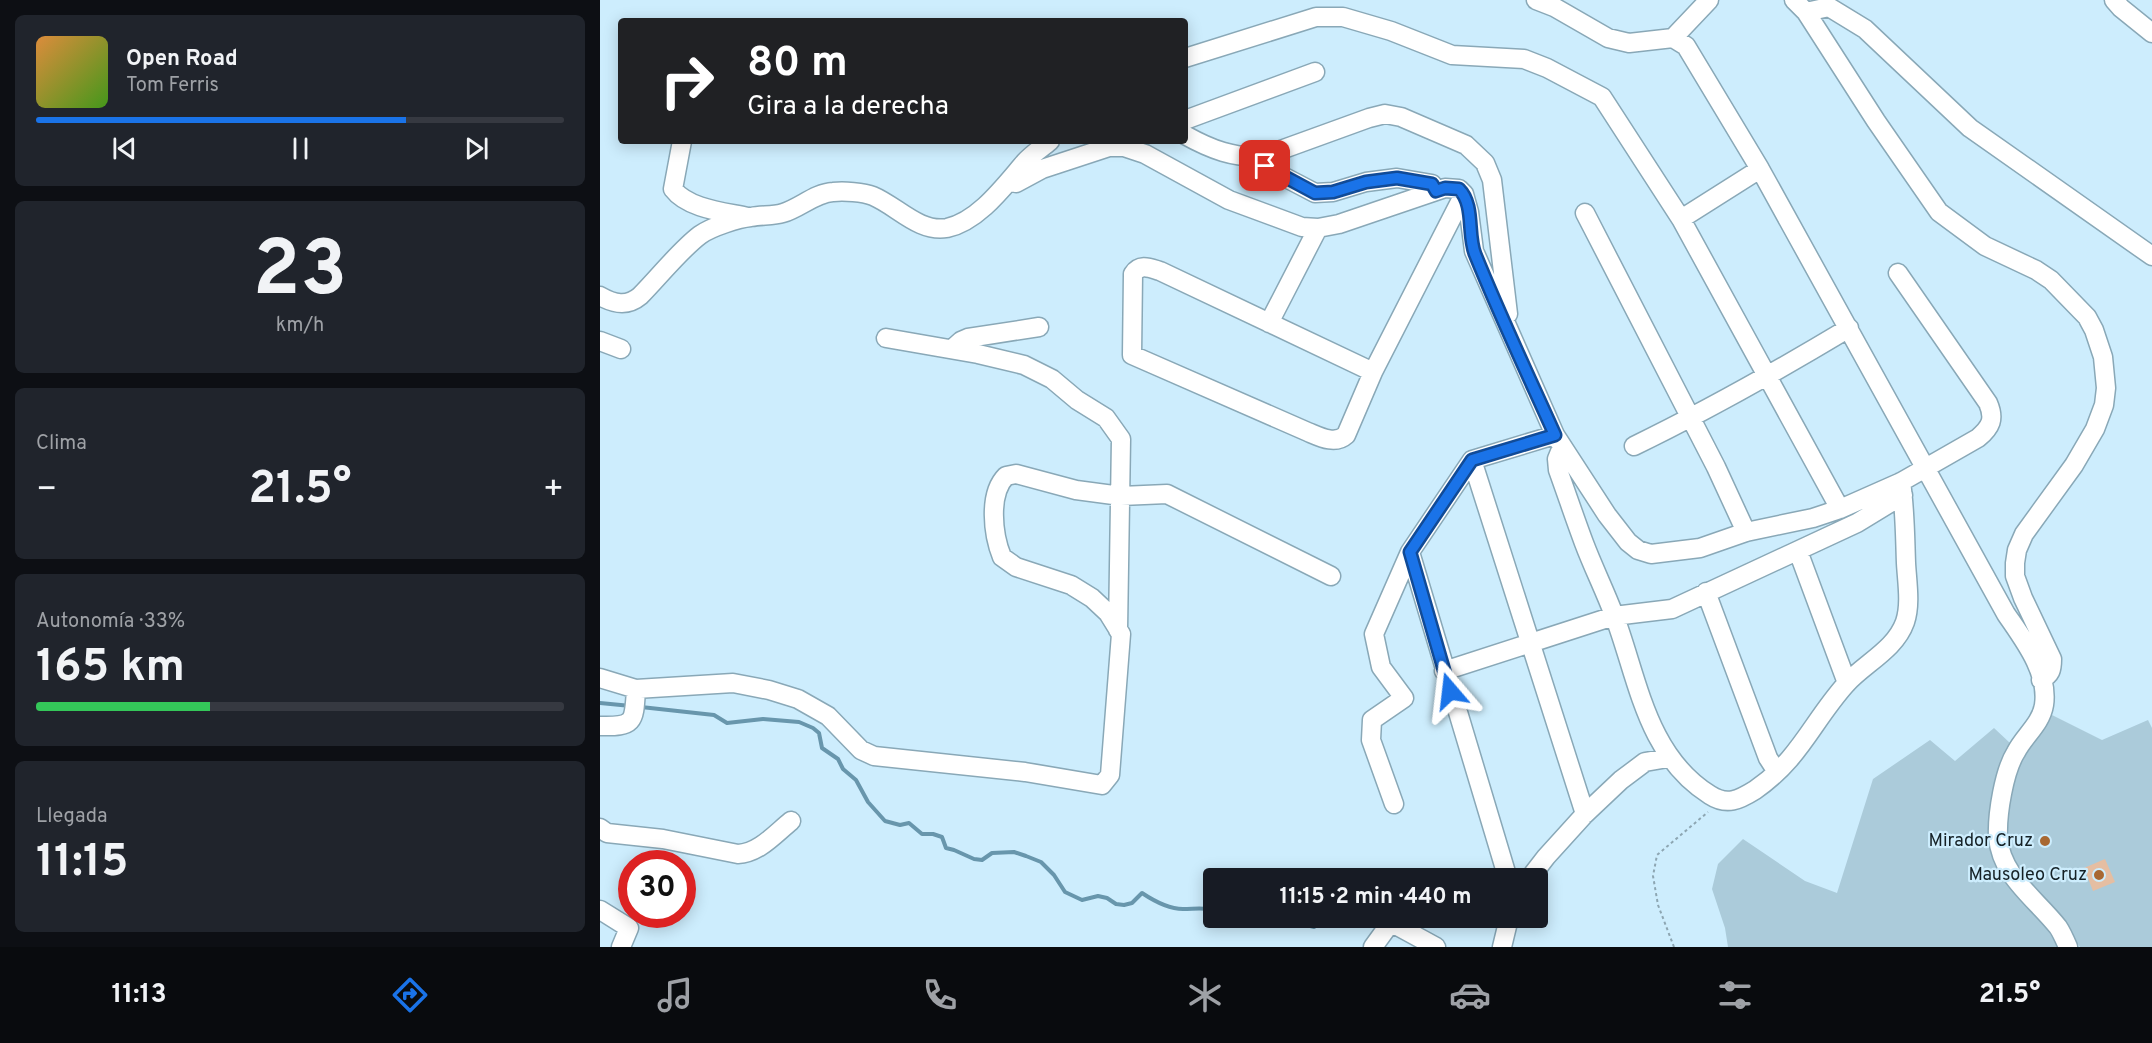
<!DOCTYPE html>
<html lang="es">
<meta charset="utf-8">
<style>
body{margin:0;font-family:Overpass,sans-serif;background:#20242c;color:#f1f3f6;height:100vh;display:flex;flex-direction:column;font-size:22px;white-space:nowrap}
*{box-sizing:border-box;margin:0}
p{font-size:20px;color:#9ea1a6}
.icon{flex:none;width:33px;height:33px;fill:none;stroke:currentColor;stroke-width:2;stroke-linecap:round;stroke-linejoin:round}
.map{position:relative;flex:1;overflow:hidden}
.sheet{display:flex;flex-direction:column;gap:15px;padding:15px;background:#0d0f14;width:600px}
.sheet>*{flex:none}
.banner{position:absolute;left:18px;top:18px;width:570px;height:126px;border-radius:6px;box-shadow:0 3px 15px #0003;background:#202124;color:#fff;overflow:hidden}
.speed{position:absolute;left:18px;top:850px;display:flex;gap:12px;font-size:30px;font-weight:700;text-align:center}
.speed>*{display:grid;place-content:center;width:78px;height:78px;border-radius:50%;background:#171b24;box-shadow:0 3px 15px #0003;line-height:1}
.speed .limit{border:9px solid #d22;background:#fff;color:#111}
.pin{position:absolute;display:grid;place-items:center;width:51px;height:51px;color:#fff;margin:-26px;border-radius:12px;box-shadow:0 3px 9px #0006}
.me{position:absolute;width:66px;margin:-33px;rotate:343deg;stroke-linejoin:round;filter:drop-shadow(0 0 4px #0008)}
.turn{display:flex;align-items:center;gap:21px;height:126px;padding:0 30px;font-size:27px}
.turn .icon{width:78px;height:78px;stroke-width:2.5}
.turn b{display:block;font-size:42px;line-height:51px}
.big{font-size:45px;font-weight:700;line-height:1.1}
.sheet .card{flex:1;display:flex;flex-direction:column;justify-content:center;gap:9px;min-width:0;padding:0 21px;border-radius:9px;background:#20242c}
.sheet .dial{align-items:center;gap:0}
.dial b{font-size:78px;line-height:1}
.song{display:flex;align-items:center;gap:18px}
.cover{width:72px;height:72px;border-radius:9px;background:linear-gradient(135deg,hsl(30 70% 55%),hsl(100 70% 35%))}
.played{height:6px;border-radius:3px;background:linear-gradient(90deg,#1a73e8 70%,#363941 70%)}
.keys{display:flex;justify-content:space-around;direction:ltr}
.heat{display:flex;justify-content:space-between;align-items:center;font-size:33px;direction:ltr}
.charge{height:9px;border-radius:4px;background:linear-gradient(90deg,#34c759 33%,#363941 0)}
.trip{position:absolute;left:603px;top:868px;width:345px;height:60px;border-radius:6px;background:#171b24;box-shadow:0 3px 15px #0003;font-weight:700;line-height:60px;text-align:center}
.tabs{display:flex;height:96px;justify-content:space-around;align-items:center;background:#090b0e;color:#9ea1a6}
.tabs .icon{width:42px;height:42px}
.tabs .current{color:#1a73e8}
.tabs b{font-size:27px;color:#f1f3f6}
main{display:flex;flex:1;min-height:0}
.map>svg:first-child{display:block}
</style>
<main>
<section class="sheet">
<div class="card">
<div class="song"><i class="cover"></i><div><b>Open Road</b><p>Tom Ferris</p></div></div>
<div class="played"></div>
<div class="keys"><svg class="icon" aria-label="previous" viewBox="0 0 24 24"><path d="M18 5L8 12l10 7zM5 5v14"/></svg><svg class="icon" aria-label="pause" viewBox="0 0 24 24"><path d="M8 5v14M16 5v14"/></svg><svg class="icon" aria-label="next" viewBox="0 0 24 24"><path d="M6 5l10 7-10 7zM19 5v14"/></svg></div>
</div>
<div class="card dial"><b>23</b><p>km/h</p></div>
<div class="card"><p>Clima</p>
<div class="heat"><a>−</a><b class="big">21.5°</b><a>+</a></div>
</div>
<div class="card"><p>Autonomía · 33%</p><b class="big">165 km</b><div class="charge"></div></div>
<div class="card"><p>Llegada</p><b class="big">11:15</b></div>
</section>
<div class="map">
<svg width="1552" height="947" viewBox="0 0 1552 947">
<rect width="100%" height="100%" fill="#cdedfd"/>
<path fill="#abcbda" d="M1452,715l50,25 46,-20 4,8v219h-72l-16,-23 -33,-35 -18,-28 -8,-29 7,-52 7,-22z
M1394,728l16,15 -21,81 2,24 58,84 9,15h-330l-3,-19 -13,-39 6,-25 25,-25 62,42 32,12 36,-114 57,-39 25,21z"/>
<g fill="none" stroke-linecap="round" stroke-linejoin="round">
<path stroke="#6896ac" stroke-width="4" d="M0,703l31,3
M41,707l73,8 13,8 36,-4 36,3 14,6 6,5 3,15 16,11 5,10 13,11 12,22 17,19 15,4 9,-2 13,11h11l9,3 4,11 8,2 20,9 8,1 10,-7 22,-1 12,4 15,6 13,13 11,17 17,8 16,-4 9,2 9,6 8,1 8,-2 10,-10c12,8 26,16 41,16 11,0 20,-2 31,1
M665,918l12,7 11,1 11,-3 15,4 14,-8 7,-1
M767,918l8,2 4,8"/>
</g>
<path fill="#e5bea2" d="M1505,859l10,23 -22,9 -9,-23z"/>
<g fill="none" stroke-linecap="round" stroke-linejoin="round">
<defs>
<path id="minor" d="M936,0l18,7 54,31 21,5 44,-5 13,8 74,123 246,445c17,25 43,58 38,91 -3,19 -20,31 -28,47 -12,19 -19,62 -18,85 3,39 37,61 60,90 4,6 7,13 10,20
M1194,0l12,12 70,109 63,91 46,34 51,24 15,10 36,37 7,13 9,27 3,31 -2,17 -9,24 -21,36 -50,69 -7,16 -2,13v13l8,22 29,61c0,11 -1,15 -11,21
M1514,0l7,8 31,25
M1206,12l23,-5 36,22 105,99 182,128
M1073,38l36,-38
M585,58l131,-41h27l48,14 61,24 72,4 23,9 55,29 79,122 159,290
M585,120l130,-48
M585,135c25,14 50,24 79,21l105,-38 16,-4 16,3 65,28 19,18 7,17 16,134
M82,141l-9,48c15,20 52,23 75,28
M648,158l67,35 18,-1 33,-10 31,-4 35,6 4,7
M409,181l7,2 26,-14 67,-22h15l21,7 84,46 73,27 16,1 21,-4 106,-36 14,1 5,5 5,18 5,39 81,184 52,80 21,27 10,8 13,4 49,-6 46,-16 67,-14 27,-9 61,-27 77,-44c13,-11 17,-19 10,-35l-90,-130
M985,213l131,254 30,65
M1081,219l79,-50
M0,296c14,8 27,11 40,0 18,-18 40,-46 60,-61 11,-8 39,-17 51,-18 11,-2 22,-1 32,-4 17,-5 32,-20 50,-21 11,-1 30,0 40,4 24,10 46,37 74,32 32,-7 58,-43 78,-66 7,-8 17,-14 25,-21
M669,323l49,-95
M286,338l92,16 46,11 28,14 25,21 29,18 15,21 -3,191
M0,341l21,8
M352,349l9,-8 7,-3 71,-11
M773,372l-213,-101c-10,-3 -20,-8 -27,3l-1,81 176,77c12,5 27,13 38,3l27,-63 91,-178
M1034,446c74,-36 145,-76 215,-118
M962,447l-5,12 1,11c9,25 17,49 26,73 9,24 21,48 30,72 24,63 32,140 96,180 17,11 29,5 45,-5 45,-31 57,-68 91,-106 19,-21 49,-34 59,-62 6,-18 2,-40 1,-59 -1,-27 -1,-54 -5,-81
M872,460l113,354
M1198,551l49,132
M810,552l98,327
M1106,592l62,166 9,14
M844,671l170,-55 58,-7 185,-86 46,-28
M0,678l36,11 97,-6 36,7 29,9 30,17 33,34 13,6 151,16 77,13 8,-10 11,-141 -13,-21 -16,-15 -21,-13 -55,-18 -14,-10c-9,-22 -14,-63 4,-81l10,-2 60,16 45,6 46,-2 164,82
M0,726c35,1 34,-4 36,-37
M794,804l-23,-64 1,-20 32,-22 -23,-31 -7,-33 36,-82 62,-92 83,-25
M0,828l7,5 56,6 75,15c21,-1 37,-20 53,-33
M929,879l17,-22 39,-43 36,-34 24,-18 23,-4
M0,910l29,18 -8,19
M773,947l16,-22 3,-2 44,24
M902,947l7,-29"/>
</defs>
<use href="#minor" stroke="#89a8b7" stroke-width="21"/>
<path stroke="#8da6b2" stroke-width="2" stroke-dasharray="3 3" stroke-linecap="butt" d="M1074,947l-16,-42 -5,-29 4,-21 51,-43"/>
<use href="#minor" stroke="#fff" stroke-width="18"/>
</g>
<g fill="none" stroke-linecap="round" stroke-linejoin="round">
<defs>
<path id="route" d="M665,166l50,27 18,-1 33,-10 31,-4 35,6 4,7 9,-3 14,1c16,16 8,45 16,65 25,62 53,121 80,181l-83,25 -62,92 40,139"/>
</defs>
<use href="#route" stroke="#114b97" stroke-width="15"/>
<use href="#route" stroke="#1a73e8" stroke-width="10"/>
</g>
<g fill="#a86832" stroke="#cdedfd" stroke-width="2">
<circle cx="1445" cy="841" r="6"/>
<circle cx="1499" cy="875" r="6"/>
</g>
<g text-anchor="middle" dominant-baseline="central" stroke-width="4.5" stroke-linejoin="round" paint-order="stroke">
<g font-size="18" fill="#152126" stroke="#cdedfd" text-anchor="end">
<text x="1433" y="841">Mirador Cruz</text>
<text x="1487" y="875">Mausoleo Cruz</text>
</g>
</g>
</svg>
<div class="speed"><div class="limit">30</div></div>
<div class="pin" style="left:665px;top:166px;background:#d93025"><svg class="icon" aria-label="arrive" viewBox="0 0 24 24"><path d="M6 21V4h12l-3 4 3 4H6"/></svg></div>
<svg class="me" style="left:850px;top:691px" viewBox="-20 -20 40 40"><path d="M0-17L14 15 0 8-14 15z" fill="#1a73e8" stroke="#fff" stroke-width="4"/></svg>
<div class="trip">11:15 · 2 min · 440 m</div>
<div class="banner">
<div class="turn"><svg class="icon" aria-label="right" viewBox="0 0 24 24"><path d="M7 20v-9h11M14 6l5 5-5 5"/></svg><div><b>80 m</b>Gira a la derecha</div></div>
</div>
</div>
</main>
<nav class="tabs">
<b>11:13</b>
<svg class="icon current" aria-label="directions" viewBox="0 0 24 24"><path d="M12 3l9 9-9 9-9-9zM9 14v-3h6M13 9l2 2-2 2"/></svg>
<svg class="icon" aria-label="music" viewBox="0 0 24 24"><path d="M9 18V5l10-2v13"/><circle cx="6" cy="18" r="3"/><circle cx="16" cy="16" r="3"/></svg>
<svg class="icon" aria-label="phone" viewBox="0 0 24 24"><path d="M5 4h4l2 5-3 2q2 4 5 5l2-3 5 2v4C11 20 4 13 5 4z"/></svg>
<svg class="icon" aria-label="climate" viewBox="0 0 24 24"><path d="M12 3v18M4 7l16 10M4 17L20 7"/></svg>
<svg class="icon" aria-label="car" viewBox="0 0 24 24"><path d="M5 17H2v-5l4-1 3-4h7l3 4 3 1v5h-3M9 17h6M6 11h13"/><circle cx="7" cy="17" r="2"/><circle cx="17" cy="17" r="2"/></svg>
<svg class="icon" aria-label="filters" viewBox="0 0 24 24"><path d="M4 7h16M4 17h16"/><circle cx="9" cy="7" r="2"/><circle cx="15" cy="17" r="2"/></svg>
<b>21.5°</b>
</nav>
